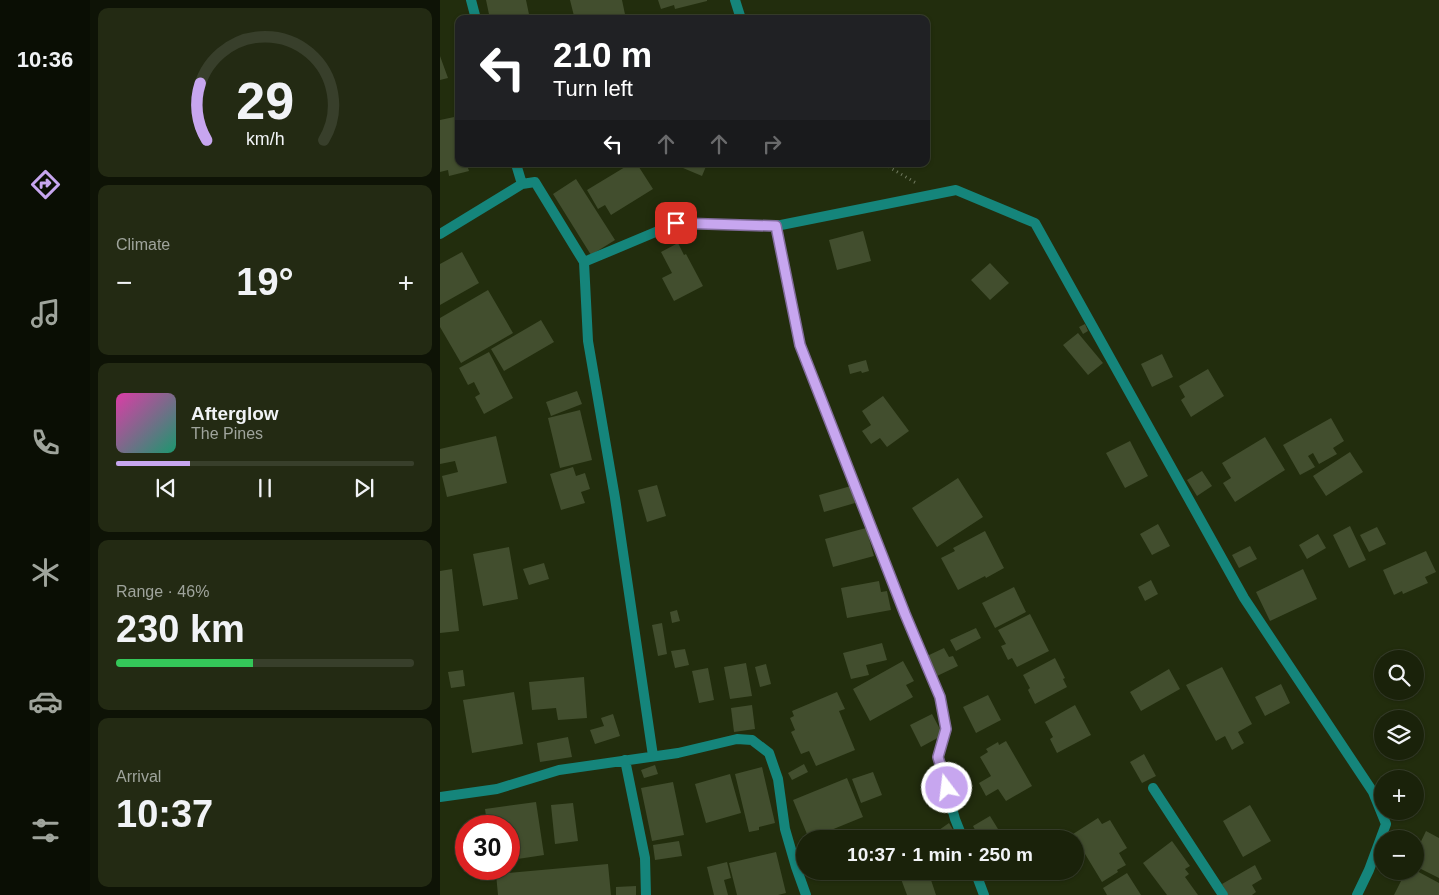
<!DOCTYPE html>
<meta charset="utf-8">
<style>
body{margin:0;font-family:Arial,sans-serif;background:#232a13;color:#f1f3f6;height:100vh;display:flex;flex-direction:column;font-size:19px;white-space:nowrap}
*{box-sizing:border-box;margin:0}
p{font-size:16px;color:#9fa49c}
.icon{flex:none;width:28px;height:28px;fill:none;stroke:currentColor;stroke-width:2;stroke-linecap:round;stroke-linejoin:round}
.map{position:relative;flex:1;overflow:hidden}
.drawer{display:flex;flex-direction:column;gap:8px;padding:8px;background:#0e1306;width:350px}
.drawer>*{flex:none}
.guide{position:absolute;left:15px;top:15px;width:475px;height:152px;border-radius:10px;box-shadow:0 1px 4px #0004,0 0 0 1px #383f2b;background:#202124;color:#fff;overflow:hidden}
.tools{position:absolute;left:934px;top:650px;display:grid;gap:10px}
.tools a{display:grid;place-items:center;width:50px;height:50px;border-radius:50%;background:#1a220a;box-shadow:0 1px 4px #0004,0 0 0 1px #383f2b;font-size:25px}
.speed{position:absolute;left:15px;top:815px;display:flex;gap:10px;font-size:25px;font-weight:700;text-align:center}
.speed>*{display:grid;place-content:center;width:65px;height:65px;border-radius:50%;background:#1a220a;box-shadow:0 1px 4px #0004,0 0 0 1px #383f2b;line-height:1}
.speed .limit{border:8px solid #d22;background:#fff;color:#111}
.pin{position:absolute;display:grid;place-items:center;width:42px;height:42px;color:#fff;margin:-21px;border-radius:10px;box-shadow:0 2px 8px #0006}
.me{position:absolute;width:55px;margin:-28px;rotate:345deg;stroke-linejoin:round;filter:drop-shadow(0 0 4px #0008)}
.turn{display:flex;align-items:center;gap:18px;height:105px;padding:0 15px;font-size:22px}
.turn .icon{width:65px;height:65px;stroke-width:2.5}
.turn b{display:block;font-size:35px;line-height:42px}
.lanes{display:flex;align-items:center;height:48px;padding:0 15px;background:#0003;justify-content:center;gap:25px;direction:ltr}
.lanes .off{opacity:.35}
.big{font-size:38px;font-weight:700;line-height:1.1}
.drawer .card{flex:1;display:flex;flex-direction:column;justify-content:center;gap:8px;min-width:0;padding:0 18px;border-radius:10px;background:#232a13}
.drawer .dial{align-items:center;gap:0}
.dial svg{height:130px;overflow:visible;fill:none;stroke:#383f2b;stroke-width:7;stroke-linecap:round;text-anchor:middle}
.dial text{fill:#f1f3f6;stroke:none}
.song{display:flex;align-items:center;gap:15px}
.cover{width:60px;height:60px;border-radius:8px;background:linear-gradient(135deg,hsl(320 70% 55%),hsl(160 70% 35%))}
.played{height:5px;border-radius:2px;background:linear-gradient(90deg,#c7a6ef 25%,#383f2b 25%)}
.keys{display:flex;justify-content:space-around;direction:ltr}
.heat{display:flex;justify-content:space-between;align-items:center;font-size:28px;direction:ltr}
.charge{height:8px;border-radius:4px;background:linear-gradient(90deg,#34c759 46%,#383f2b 0)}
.trip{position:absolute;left:356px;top:830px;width:288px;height:50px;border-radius:25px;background:#1a220a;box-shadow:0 1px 4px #0004,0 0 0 1px #383f2b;font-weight:700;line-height:50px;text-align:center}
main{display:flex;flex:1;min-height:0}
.menu{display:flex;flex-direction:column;width:90px;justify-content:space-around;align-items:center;background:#0a0e04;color:#9fa49c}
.menu .icon{width:35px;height:35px}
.menu .active{color:#c7a6ef}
.menu b{font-size:22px;color:#f1f3f6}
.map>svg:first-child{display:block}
</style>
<main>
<nav class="menu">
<b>10:36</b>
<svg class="icon active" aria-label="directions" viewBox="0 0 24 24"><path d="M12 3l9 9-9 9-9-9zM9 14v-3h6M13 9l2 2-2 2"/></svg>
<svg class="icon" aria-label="music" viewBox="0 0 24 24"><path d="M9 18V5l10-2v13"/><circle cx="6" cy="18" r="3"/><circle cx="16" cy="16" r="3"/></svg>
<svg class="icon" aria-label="phone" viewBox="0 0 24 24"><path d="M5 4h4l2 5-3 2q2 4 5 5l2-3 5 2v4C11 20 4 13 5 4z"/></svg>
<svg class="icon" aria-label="climate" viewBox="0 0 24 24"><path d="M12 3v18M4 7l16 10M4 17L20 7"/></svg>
<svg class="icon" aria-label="car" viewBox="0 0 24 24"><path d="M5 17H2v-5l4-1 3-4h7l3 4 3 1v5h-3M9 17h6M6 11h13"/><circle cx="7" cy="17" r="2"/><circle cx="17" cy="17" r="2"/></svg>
<svg class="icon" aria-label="filters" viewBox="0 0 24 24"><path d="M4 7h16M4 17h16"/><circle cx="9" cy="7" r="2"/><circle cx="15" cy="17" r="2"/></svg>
</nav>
<section class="drawer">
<div class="card dial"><svg viewBox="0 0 100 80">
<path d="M14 69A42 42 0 1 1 86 69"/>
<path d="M14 69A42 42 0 0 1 10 34" stroke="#c7a6ef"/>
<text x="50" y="56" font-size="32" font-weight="700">29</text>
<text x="50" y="72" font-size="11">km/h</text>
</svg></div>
<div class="card"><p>Climate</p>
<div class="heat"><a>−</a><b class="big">19°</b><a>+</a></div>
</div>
<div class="card">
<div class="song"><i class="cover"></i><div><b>Afterglow</b><p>The Pines</p></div></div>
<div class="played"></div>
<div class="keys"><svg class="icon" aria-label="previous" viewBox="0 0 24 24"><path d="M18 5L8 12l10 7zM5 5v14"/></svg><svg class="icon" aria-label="pause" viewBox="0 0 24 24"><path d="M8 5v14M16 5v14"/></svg><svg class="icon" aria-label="next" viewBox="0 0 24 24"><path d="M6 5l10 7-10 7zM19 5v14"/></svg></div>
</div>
<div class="card"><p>Range · 46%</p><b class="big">230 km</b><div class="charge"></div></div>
<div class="card"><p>Arrival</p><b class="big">10:37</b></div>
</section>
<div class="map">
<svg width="999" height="895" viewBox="0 0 999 895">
<rect width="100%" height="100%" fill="#222d0d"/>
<path fill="#424e2e" d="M46,0h40l4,19h-40z
M130,0h52l4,19h-41l-1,-5 -10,2z
M218,0h49v1l-32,8 -1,-4 -13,4z
M0,56l8,22 -8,2z
M19,116v48h12l-4,1 2,6 -20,5 -1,-6 -8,2v-52z
M190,164h7l16,25 -42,26 -6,-10 -7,4 -11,-19z
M245,164h22l-5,12 -19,-8z
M136,179l39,61 -24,15 -38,-61z
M423,231l8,30 -34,9 -8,-30z
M238,243l6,12 2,-1 17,32 -29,15 -12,-23 10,-5 -11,-21z
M22,252l17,31 -39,22v-41z
M550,263l19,20 -19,17 -19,-20z
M48,290l25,43 -52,30 -21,-36v-9z
M101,320l13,22 -50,29 -13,-22z
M645,324l3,7 -5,3 -4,-7z
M638,333l25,30 -15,12 -25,-30z
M49,352l24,46 -29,16 -9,-17 5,-3 -6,-12 -6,3 -9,-17z
M722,354l11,23 -21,10 -11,-23z
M426,360l3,11 -7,2 -1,-2 -11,3 -2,-9z
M768,369l16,27 -33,21 -10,-17 4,-3 -6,-11z
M137,391l5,13 -31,12 -5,-14z
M443,396l26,35 -22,16 -7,-9 -9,6 -9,-13 9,-6 -9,-14z
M140,410l12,50 -32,8 -12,-50z
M891,418l13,23 -11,7 4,6 -18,10 -6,-11 -5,3 7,11 -15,8 -17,-30z
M56,436l11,47 -60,14 -5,-21 16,-4 -3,-11 -15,3v-15z
M825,437l20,33 -50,32 -12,-19 8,-5 -9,-15z
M690,441l18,35 -23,12 -19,-35z
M910,452l13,20 -37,24 -13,-20z
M133,467l3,9 9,-3 5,16 -9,3 4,11 -24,7 -11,-36z
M762,471l10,15 -15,10 -10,-16z
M518,478l25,39 -46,30 -25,-39z
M217,485l9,31 -19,6 -9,-32z
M411,486l4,17 -31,9 -5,-17z
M718,524l12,22 -18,9 -12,-21z
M910,526l16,34 -17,8 -16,-33z
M937,527l9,17 -17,8 -9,-17z
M426,528l8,28 -41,11 -8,-28z
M545,531l19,37 -18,10 -1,-2 -27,14 -17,-32 14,-7 -2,-3z
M878,534l8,14 -19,11 -8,-14z
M810,546l7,13 -18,9 -7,-13z
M69,547l9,52 -35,7 -10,-52z
M986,551l10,21 -11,5 3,6 -25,11 -1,-3 -8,4 -11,-25z
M104,563l5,16 -20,6 -6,-16z
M12,569l7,62 -19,2v-62z
M863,569l14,30 -47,22 -14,-29z
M711,580l7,14 -13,7 -7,-14z
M439,581l2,11 6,-1 4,19 -44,8 -6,-30z
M574,587l12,25 -31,16 -13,-25z
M237,610l3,11 -8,2 -2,-11z
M590,614l19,37 -32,16 -5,-9 -4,2 -7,-14 5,-2 -8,-14z
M222,623l5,31 -9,2 -6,-31z
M536,628l5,10 -25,13 -6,-11z
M442,643l5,17 -21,5 3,10 -18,4 -8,-26z
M504,648l5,9 4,-1 5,10 -21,10 -10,-20z
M245,649l4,16 -14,3 -4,-17z
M615,658l10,20 -2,1 4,8 -32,17 -7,-14 2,-2 -7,-13z
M463,661l11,20 -8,4 7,12 -43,24 -17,-32z
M306,663l6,33 -22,3 -6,-32z
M326,664l5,20 -11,3 -5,-20z
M782,667l30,57 -14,8 6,11 -12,7 -7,-14 -9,5 -30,-56z
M268,668l6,32 -15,3 -7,-32z
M729,669l11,20 -39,22 -11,-19z
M23,670l2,16 -14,2 -3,-16z
M144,677l3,41 -29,2 -2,-12 -24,2 -3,-28z
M841,684l9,19 -25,13 -10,-19z
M74,692l9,52 -51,9 -9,-53z
M397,692l8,17 -6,2 16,39 -39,16 -7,-15 -8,3 -10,-22 4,-2 -5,-12 4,-2 -2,-5z
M548,695l13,25 -25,13 -13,-26z
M312,705l3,24 -21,3 -3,-24z
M635,705l16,30 -34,18 -7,-14 3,-2 -8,-15z
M173,714l7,22 -25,8 -5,-14 14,-4 -3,-8z
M492,714l11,21 -22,12 -11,-22z
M128,737l4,20 -32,5 -3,-19z
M566,741l26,45 -26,15 -8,-12 -12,7 -7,-13 12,-7 -11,-19 8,-5 -2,-3 12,-7 1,3z
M704,754l12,22 -14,7 -12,-21z
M516,762l7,14 -9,5 -7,-14z
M364,764l4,8 -16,8 -4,-7z
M215,765l3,9 -14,4 -3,-8z
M322,767l13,56 -16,4v3l-10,2 -14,-58z
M433,772l9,23 -21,8 -9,-24z
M290,774l11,39 -35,10 -11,-39z
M407,778l16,39 -54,22 -16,-39z
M233,782l11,53 -32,6 -11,-53z
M96,802l8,53 -33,5 -2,-8v-26h-28l-1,-2 7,-1 -2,-14z
M133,803l5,38 -23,3 -4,-39z
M810,805l21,36 -28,16 -20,-36z
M550,816l8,13 -18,10 -7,-13z
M658,818l4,6 8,-4 17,28 -8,5 7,12 -9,5 1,2 -16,10 -29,-48z
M509,823l6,10 -9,6h-15l-2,-2z
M986,831l13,7v40l-24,-12v-12z
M239,841l3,15 -27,4 -2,-15z
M732,841l18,25 -5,3 4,5 -4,3 13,18h-31l-24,-32z
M336,852l10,41 -8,2h-41l-8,-32z
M287,862l4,16 -7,2 4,15h-14l-7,-28z
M168,864l3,31h-113l-2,-21z
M815,865l7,14 -10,6 4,7 -4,3h-24l-6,-11z
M975,870l24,13v12h-45l7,-14 -7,-4 3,-6z
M460,871h18v1l-16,5z
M483,871h5l8,24h-29l-6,-16z
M687,873l14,22h-34l-4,-7z
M196,886v9h-20v-8z"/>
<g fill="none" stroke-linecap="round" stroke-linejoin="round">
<path stroke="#727c61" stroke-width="3" stroke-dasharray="1 4" stroke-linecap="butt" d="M444,164l32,19"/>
<path stroke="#15857b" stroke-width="10" d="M31,0l5,19
M295,0l6,19
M82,184l13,-2 49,80 4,79 27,157 38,258
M336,226l24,119 105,269 35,83 6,32 -8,28 17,62 8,20
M0,234l82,-50 -6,-20
M144,262l93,-39 99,3 180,-36 79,33 209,375 129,194 13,32 -17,46 -12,25
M185,760l20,98 1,37
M713,788l70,107
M0,797l57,-8 62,-19 119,-17 59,-14 15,1 17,13 9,26 7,50 11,38 10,28
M535,871l9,24"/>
</g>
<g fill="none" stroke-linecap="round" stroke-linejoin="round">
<defs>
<path id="route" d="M236,223l100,3 24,119 105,269 35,83 6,32 -8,28 9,31"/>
</defs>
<use href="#route" stroke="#816c9b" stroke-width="12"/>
<use href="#route" stroke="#c7a6ef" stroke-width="9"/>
</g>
</svg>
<div class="tools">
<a><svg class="icon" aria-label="search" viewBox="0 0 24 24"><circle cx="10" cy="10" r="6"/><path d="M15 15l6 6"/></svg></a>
<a><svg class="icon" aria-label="layers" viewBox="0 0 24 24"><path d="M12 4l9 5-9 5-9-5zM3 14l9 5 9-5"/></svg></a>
<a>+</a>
<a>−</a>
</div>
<div class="speed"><div class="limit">30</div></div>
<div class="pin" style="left:236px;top:223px;background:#d93025"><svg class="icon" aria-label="arrive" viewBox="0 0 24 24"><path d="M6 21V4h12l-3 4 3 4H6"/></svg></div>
<svg class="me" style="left:507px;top:788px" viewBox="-20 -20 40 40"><circle r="17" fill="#c7a6ef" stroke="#fff" stroke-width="3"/><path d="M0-11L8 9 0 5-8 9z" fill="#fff"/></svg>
<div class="trip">10:37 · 1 min · 250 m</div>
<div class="guide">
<div class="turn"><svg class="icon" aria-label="left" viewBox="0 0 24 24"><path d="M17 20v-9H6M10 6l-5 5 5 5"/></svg><div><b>210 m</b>Turn left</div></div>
<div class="lanes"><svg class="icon" aria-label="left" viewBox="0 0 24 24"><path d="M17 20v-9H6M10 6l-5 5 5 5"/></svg><svg class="icon off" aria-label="ahead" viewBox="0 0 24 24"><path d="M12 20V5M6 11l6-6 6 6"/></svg><svg class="icon off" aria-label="ahead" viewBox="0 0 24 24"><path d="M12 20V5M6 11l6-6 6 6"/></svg><svg class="icon off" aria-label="right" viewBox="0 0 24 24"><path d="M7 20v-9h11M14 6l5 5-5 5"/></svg></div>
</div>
</div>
</main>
